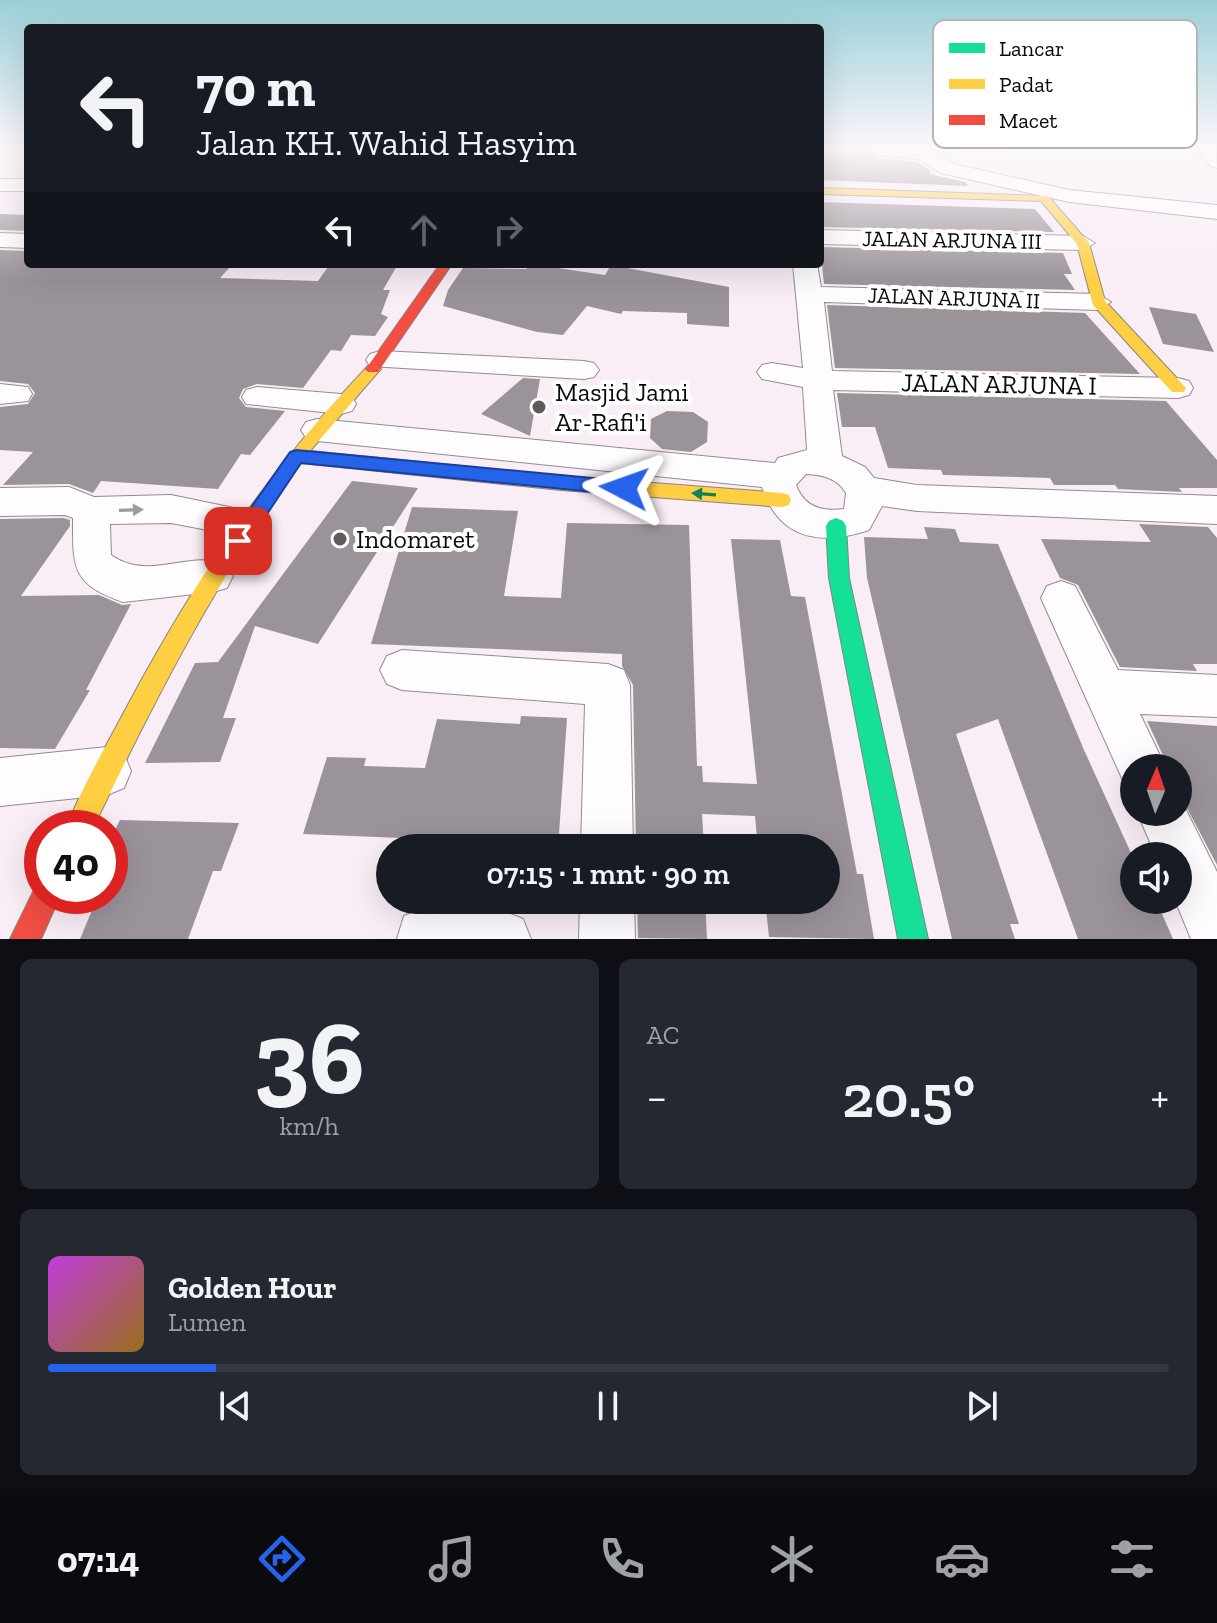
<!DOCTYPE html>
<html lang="id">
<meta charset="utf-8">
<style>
body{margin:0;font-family:"Zilla Slab",serif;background:#242831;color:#f1f3f6;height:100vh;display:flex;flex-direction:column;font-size:30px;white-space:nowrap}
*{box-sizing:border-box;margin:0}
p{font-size:26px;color:#9ea1a6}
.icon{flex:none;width:44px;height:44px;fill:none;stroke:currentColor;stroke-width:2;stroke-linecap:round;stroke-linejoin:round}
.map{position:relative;height:939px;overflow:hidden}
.side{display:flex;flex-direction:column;gap:20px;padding:20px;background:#0d0f14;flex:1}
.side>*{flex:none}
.hud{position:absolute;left:24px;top:24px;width:800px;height:244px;border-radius:8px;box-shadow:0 8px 32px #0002;background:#171b24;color:#f1f3f6;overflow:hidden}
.needle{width:52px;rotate:2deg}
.fabs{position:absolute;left:1120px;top:754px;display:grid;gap:16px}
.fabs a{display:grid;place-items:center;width:72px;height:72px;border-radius:50%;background:#171b24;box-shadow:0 8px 32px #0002;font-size:40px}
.speed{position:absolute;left:24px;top:810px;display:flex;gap:16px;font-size:40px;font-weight:700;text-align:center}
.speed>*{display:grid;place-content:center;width:104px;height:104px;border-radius:50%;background:#171b24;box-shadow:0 8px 32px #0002;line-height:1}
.speed .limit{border:12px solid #d22;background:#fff;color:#111}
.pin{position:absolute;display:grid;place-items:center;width:68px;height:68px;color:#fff;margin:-34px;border-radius:16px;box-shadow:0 4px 12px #0006}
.me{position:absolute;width:88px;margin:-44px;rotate:274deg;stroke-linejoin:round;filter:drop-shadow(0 0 6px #0008)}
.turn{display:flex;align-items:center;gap:28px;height:168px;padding:0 40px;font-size:36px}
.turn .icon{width:104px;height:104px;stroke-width:2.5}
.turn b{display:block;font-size:56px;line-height:68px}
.lanes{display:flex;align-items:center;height:76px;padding:0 40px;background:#0003;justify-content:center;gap:40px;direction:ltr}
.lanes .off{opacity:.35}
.big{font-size:60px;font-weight:600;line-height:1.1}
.side .widget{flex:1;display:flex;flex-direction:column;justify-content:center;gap:12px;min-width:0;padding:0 28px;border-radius:12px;background:#242831}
.side .dial{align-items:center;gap:0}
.dial b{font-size:104px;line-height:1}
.song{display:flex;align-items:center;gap:24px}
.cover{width:96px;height:96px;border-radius:12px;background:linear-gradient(135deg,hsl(290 70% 55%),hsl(40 70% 35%))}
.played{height:8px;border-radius:4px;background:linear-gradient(90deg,#2563eb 15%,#363941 15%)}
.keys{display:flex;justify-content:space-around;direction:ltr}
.heat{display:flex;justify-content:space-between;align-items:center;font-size:44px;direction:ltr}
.side .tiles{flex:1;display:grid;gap:20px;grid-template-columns:1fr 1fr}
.widget:last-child{grid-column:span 2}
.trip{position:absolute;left:376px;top:834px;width:464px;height:80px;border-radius:40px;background:#171b24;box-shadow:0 8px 32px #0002;font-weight:600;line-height:80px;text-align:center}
.tabs{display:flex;height:128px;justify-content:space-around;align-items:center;background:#090b0e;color:#9ea1a6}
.tabs .icon{width:56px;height:56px}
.tabs .active{color:#2563eb}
.tabs b{font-size:36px;color:#f1f3f6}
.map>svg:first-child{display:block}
</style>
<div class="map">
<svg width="1217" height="939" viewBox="0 0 1217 939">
<rect width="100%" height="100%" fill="#f9edf6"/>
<path fill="#9b939a" d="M820,149h47l12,9 38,4 13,8v4l35,8 3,4 -148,-6z
M820,202l215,7 19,23 -234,-5z
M0,214l28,1v16l-28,-1z
M820,247l243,6 9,21h-8l11,16 -251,-6z
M0,250l28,1v13h205l-13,14 98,3 12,-17h68l-15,26h7l-9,24 7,3 -13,19 -24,-1 -10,16 -10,-1 -28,38 -46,-4 -14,5 -4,9 7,9 39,4 -35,44 -9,-1 -23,35 -117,-8 -8,12 -24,-9 -66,1 30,-33 -33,-2v-43l28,-3 7,-11 -7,-9 -28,-3z
M531,264l74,11 6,-10 118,22v40l-42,-3v-11l-64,-2 -2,3 -34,-8 -24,29 -26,-3 -94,-26 5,-16 15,-22 63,1z
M827,305l258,8 55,61 -305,-6z
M1149,307l47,7 18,38 -51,-8z
M523,378l17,1 -10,57 -49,-22z
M837,393l329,8 51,59v28h-38l3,4 -64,-3 -3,-4h-61l-4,-7 -107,-3 -2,-5 -53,-2 -13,-41h-33z
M667,411l26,1 15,10 -1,20 -16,10 -29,-3 -12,-11 1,-19z
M352,481l66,7 -100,156 -63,-18 -32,92h13l-16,44 -75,1 50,-100 23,-1z
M412,507l106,4 -14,85 57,2 6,-75 122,2 8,241h5l1,16 54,2 -26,-245 49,1 11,56 14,1 52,277h6l11,65 -105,-2 -4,-37h61v-52h-68l-3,-32 -53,-2 2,34h-68l-3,-163 -11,-19v-12l-251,-10z
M64,518l6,2v6l-49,70 78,-1 23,10 9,-1 -45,86h4l-35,59 -55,-1v-229z
M1139,524l69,3 9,11v126h-24l4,7 -77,-4 -42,-82 -18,-7 -19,-39 110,3z
M924,527l31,2 5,13 38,2 86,206 47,103 5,3 -2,44h22l17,39h-95l-80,-220 -42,15 63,190h-9l5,15h-63l-85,-361 -3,-41 64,2z
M521,716l46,2 -9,130h-159l2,-10 -98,-4 24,-77 39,1 -2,8 61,2 12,-49 83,5z
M1147,721l70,5v139l-39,-74v-23h-9z
M120,820l119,3 -18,48h-8l-25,68h-108l18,-43h12v-56z
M637,900h68l2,39 -69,-1z"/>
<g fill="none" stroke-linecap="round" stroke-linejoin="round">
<defs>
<path id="street" d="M870,149h57l27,15 115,26 148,15v14l-148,-17 -128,-29 -23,-14 -39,-4z
M1196,149h20l1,19 -7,-2z
M0,179h28v12h-28z
M820,230l263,6 12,7 -12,7 -263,-6z
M0,233l28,1v14l-28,-1z
M793,264h24l4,23 277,7 13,8 -13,8 -274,-8 8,69 346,7 11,3 4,7 -4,7 -11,3 -345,-8 9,66 23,11 9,11 43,7 300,11v28l-300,-13 -35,-5 -13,24c-48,16 -90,10 -107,-43l-445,-46 -11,-3 -5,-8 5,-8 11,-3 458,44 3,-5 29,-8 -4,-63 -41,-8 -5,-7 5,-7 10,-2 31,5zM806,474c17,1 31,4 40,19l-2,16c-22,3 -40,-2 -48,-24z
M380,351l204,10 10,2 5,7 -5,7 -10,2 -214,-13 -4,-6 4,-6z
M0,384l28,3 4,7 -4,7 -28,3z
M257,387l84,7 11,3 4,7 -4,7 -11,3 -95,-10 -4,-7 4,-7z
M69,487l25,10 77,-2 92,19 5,10 -5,10 -13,4 -79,-15 -61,1 1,31c39,27 75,-5 116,9l6,12 -6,12 -14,4 -90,10c-52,-18 -50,-35 -50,-84l-8,-3 -65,1v-28z
M1061,581l14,5 43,84 99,5v42l-77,-3 26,54h-32v21l-9,-4 -84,-187 6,-12z
M402,650l206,14 16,6 6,15 3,163h-52l4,-144 -183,-14 -15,-6 -7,-14 7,-14z
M107,747l17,7 7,17 -7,17 -17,7 -107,11v-48z
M1178,794l39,78v67h-26l-16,-39h3v-44h-22l-19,-44h41z
M580,900h54l1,39h-56z
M424,908l79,3 20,8 8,20h-134l7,-23z"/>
<path id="fast" d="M836,518l7,3 3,5 3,52 79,361h-30l-69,-361 -3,-52 3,-5z"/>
<path id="slow" d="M820,188l228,8 41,47 16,58 81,87 -2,4h-12l-79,-87 -16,-61 -36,-43 -221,-7z
M373,364l5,2 3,3 -3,3 -68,79 251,25 221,17 7,2 2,5 -2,5 -7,2 -221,-17 -260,-27c-84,114 -147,238 -208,365h-27c17,-43 41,-84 63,-125 67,-125 141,-235 239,-337z"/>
<path id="jam" d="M440,264h12l-74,108h-10l-3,-3 3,-3z
M42,883v13h18l-19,43h-31l26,-53z"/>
</defs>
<use href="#street" stroke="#928c90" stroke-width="2"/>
<use href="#fast" stroke="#888387" stroke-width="2"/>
<use href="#slow" stroke="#888387" stroke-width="2"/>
<use href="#jam" stroke="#888387" stroke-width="2"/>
<use href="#street" fill="#fefcfe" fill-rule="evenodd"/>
<use href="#fast" fill="#16e098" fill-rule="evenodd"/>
<use href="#slow" fill="#ffcf43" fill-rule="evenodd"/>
<use href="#jam" fill="#f24e42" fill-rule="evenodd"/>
</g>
<defs><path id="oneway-solid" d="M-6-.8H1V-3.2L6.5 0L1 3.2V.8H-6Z" transform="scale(2)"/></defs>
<use fill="#118058" href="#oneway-solid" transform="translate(704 494) rotate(-176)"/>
<use fill="#9c9b9c" href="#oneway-solid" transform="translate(131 510) rotate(-2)"/>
<linearGradient id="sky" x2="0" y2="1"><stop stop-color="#9bcfd8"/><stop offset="0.53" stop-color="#fcf7fb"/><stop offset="1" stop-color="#fcf7fb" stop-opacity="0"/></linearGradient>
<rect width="1217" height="281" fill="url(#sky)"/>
<path fill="#2563eb" stroke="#184099" stroke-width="2" d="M296,450l328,31 9,7 -9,7 -323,-32 -56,84h-14l-3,-6 3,-5 59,-84z"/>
<g fill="#5e595d" stroke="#fff" stroke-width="3">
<circle cx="539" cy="407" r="8"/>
<circle cx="340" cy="539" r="8"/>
</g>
<g text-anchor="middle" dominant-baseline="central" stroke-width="8" stroke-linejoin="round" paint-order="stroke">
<g font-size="22" fill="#0a0a0a" stroke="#fff">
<text transform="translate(952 240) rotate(1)">JALAN ARJUNA III</text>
<text transform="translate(954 298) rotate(2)">JALAN ARJUNA II</text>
</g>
<g font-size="26" fill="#0a0a0a" stroke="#fff">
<text transform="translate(999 384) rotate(1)">JALAN ARJUNA I</text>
</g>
<g font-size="26" fill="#0a0a0a" stroke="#fff" text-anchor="start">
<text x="555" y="392">Masjid Jami<tspan x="555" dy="30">Ar-Rafi'i</tspan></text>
<text x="356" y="539">Indomaret</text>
</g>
</g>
<rect x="933" y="20" width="264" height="128" rx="12" fill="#fff" stroke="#b6b6b6" stroke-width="2"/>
<rect x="949" y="43" width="36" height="10" fill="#16e098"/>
<rect x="949" y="79" width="36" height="10" fill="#ffcf43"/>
<rect x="949" y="115" width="36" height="10" fill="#f24e42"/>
<g font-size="22" fill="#0a0a0a">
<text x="999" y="56">Lancar</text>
<text x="999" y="92">Padat</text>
<text x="999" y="128">Macet</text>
</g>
</svg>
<div class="fabs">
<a><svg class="needle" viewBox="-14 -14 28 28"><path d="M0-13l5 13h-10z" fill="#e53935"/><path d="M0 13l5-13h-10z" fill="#9ea1a6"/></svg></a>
<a><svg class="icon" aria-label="sound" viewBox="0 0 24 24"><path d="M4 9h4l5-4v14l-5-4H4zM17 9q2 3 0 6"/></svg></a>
</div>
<div class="speed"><div class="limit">40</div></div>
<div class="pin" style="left:238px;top:541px;background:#d93025"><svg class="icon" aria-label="arrive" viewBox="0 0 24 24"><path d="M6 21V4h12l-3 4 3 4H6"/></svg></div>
<svg class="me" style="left:624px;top:488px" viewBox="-20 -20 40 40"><path d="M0-17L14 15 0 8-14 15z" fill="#2563eb" stroke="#fff" stroke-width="4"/></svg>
<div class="trip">07:15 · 1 mnt · 90 m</div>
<div class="hud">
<div class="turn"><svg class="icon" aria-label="left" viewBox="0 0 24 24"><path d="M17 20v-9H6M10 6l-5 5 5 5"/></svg><div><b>70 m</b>Jalan KH. Wahid Hasyim</div></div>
<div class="lanes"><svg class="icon" aria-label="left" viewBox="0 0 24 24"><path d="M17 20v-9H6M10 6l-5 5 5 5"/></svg><svg class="icon off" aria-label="ahead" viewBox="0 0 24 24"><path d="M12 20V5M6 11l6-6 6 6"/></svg><svg class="icon off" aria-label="right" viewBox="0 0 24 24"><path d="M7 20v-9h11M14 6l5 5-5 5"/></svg></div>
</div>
</div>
<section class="side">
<div class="tiles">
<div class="widget dial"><b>36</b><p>km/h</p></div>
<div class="widget"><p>AC</p>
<div class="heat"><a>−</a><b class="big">20.5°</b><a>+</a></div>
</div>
<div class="widget">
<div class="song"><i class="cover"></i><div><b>Golden Hour</b><p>Lumen</p></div></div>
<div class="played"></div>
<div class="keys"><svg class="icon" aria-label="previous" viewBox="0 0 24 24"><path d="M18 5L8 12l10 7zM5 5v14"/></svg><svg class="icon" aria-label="pause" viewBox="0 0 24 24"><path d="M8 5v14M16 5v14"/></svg><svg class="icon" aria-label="next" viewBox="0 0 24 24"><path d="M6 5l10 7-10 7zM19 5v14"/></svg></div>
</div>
</div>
</section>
<nav class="tabs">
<b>07:14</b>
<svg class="icon active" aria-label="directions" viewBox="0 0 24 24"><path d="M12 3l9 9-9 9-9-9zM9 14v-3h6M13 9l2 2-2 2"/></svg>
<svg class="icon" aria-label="music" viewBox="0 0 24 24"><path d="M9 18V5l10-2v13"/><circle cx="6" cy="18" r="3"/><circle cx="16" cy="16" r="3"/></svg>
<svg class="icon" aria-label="phone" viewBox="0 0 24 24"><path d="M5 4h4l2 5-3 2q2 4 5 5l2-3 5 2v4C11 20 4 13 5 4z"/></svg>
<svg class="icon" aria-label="climate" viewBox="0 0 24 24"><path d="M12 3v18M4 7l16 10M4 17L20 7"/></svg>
<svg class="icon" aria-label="car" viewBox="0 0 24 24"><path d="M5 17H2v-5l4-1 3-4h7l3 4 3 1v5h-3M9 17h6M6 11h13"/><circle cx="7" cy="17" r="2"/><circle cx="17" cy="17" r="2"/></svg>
<svg class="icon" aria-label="filters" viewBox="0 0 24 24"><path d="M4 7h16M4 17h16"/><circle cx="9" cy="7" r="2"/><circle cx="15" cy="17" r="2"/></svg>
</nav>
